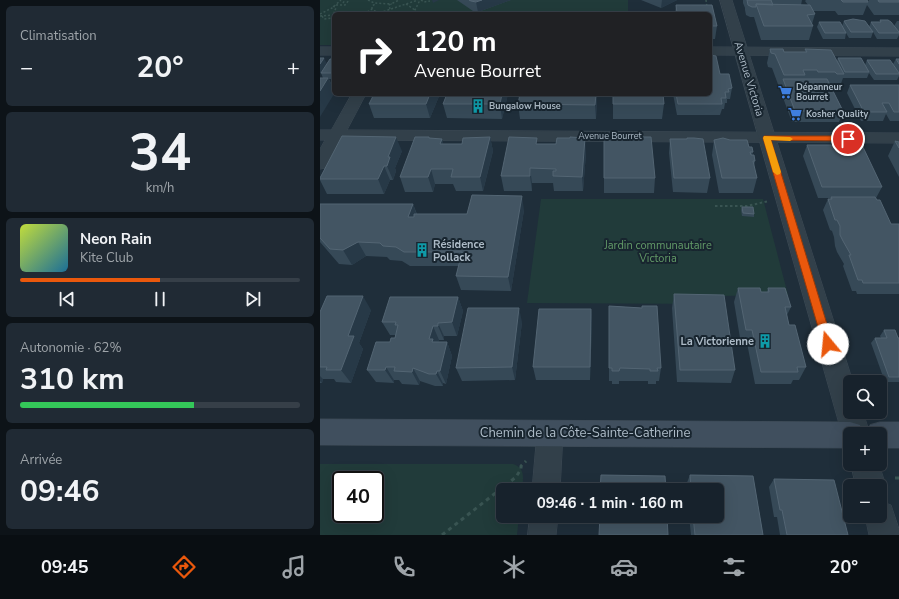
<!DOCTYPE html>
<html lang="fr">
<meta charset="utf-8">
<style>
body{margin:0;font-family:"Nunito Sans",sans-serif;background:#202a34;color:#f1f3f6;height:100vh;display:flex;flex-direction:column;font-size:15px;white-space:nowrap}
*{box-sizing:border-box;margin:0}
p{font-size:13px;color:#9ea4a9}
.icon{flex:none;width:22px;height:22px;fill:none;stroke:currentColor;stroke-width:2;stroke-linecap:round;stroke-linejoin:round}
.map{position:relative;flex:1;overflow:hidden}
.sheet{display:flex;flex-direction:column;gap:6px;padding:6px;background:#0d1318;width:320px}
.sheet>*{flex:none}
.hud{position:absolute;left:12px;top:12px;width:380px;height:84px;border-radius:6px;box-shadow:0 4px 16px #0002,0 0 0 1px #363f48;background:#202124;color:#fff;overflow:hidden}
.buttons{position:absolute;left:523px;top:375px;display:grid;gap:8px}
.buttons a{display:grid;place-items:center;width:44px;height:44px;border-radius:6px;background:#17222c;box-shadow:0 4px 16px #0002,0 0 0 1px #363f48;font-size:20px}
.speed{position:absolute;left:12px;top:471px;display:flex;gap:8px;font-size:20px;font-weight:700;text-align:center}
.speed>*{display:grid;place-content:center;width:52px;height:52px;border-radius:50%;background:#17222c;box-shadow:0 4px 16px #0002,0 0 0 1px #363f48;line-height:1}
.speed .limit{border:2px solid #111;border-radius:6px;background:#fff;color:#111}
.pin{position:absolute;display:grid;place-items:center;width:34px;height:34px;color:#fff;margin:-17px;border:2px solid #fff;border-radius:50%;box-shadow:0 1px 4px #0007}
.me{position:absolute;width:44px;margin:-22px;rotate:343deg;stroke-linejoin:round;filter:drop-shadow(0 0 3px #0008)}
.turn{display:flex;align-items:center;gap:14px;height:84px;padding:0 16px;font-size:18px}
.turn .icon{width:52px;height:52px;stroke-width:2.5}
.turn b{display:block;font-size:28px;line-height:34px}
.big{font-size:30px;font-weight:700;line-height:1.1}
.sheet .tile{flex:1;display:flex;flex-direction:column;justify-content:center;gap:6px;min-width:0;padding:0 14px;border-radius:6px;background:#202a34}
.sheet .dial{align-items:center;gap:0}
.dial b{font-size:52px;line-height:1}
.song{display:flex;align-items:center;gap:12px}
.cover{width:48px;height:48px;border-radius:6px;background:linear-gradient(135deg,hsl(70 70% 55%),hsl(200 70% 35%))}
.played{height:4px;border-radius:2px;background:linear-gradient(90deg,#ea580c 50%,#363f48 50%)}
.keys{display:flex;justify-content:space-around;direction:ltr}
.heat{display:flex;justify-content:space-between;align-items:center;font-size:22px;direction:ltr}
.charge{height:6px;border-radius:3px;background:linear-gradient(90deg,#34c759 62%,#363f48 0)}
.trip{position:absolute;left:176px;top:483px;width:228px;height:40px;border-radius:6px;background:#17222c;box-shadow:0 4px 16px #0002,0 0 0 1px #363f48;font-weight:700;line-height:40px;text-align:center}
.dock{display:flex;height:64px;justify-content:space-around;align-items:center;background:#090e12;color:#9ea4a9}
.dock .icon{width:28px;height:28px}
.dock .active{color:#ea580c}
.dock b{font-size:18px;color:#f1f3f6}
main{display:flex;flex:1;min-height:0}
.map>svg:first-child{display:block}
</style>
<main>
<section class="sheet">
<div class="tile"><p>Climatisation</p>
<div class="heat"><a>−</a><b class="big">20°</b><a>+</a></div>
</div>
<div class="tile dial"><b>34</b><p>km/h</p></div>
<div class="tile">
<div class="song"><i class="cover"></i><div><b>Neon Rain</b><p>Kite Club</p></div></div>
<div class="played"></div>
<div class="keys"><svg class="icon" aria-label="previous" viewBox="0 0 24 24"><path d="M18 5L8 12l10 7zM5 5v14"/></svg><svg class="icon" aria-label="pause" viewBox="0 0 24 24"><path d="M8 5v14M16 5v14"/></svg><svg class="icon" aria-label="next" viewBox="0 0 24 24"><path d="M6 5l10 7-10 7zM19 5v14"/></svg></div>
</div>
<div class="tile"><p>Autonomie · 62%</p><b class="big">310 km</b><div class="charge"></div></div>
<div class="tile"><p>Arrivée</p><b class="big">09:46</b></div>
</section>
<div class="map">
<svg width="579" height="535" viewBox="0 0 579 535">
<rect width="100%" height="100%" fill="#1f2e3a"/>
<path fill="#213b3a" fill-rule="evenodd" d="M0,0h308v14h-294v31h-14z
M221,199h222l25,96 -68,1 1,8 -194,-1z
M0,464h193c13,4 10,15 9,26h-19v26h16l-2,19h-197zM21,480h34v34h-34z"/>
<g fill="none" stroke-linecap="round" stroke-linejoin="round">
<defs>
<path id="minor" d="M0,47h14v8h-14z
M390,47l189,1v8l-189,-1z
M32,94h14l-19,36 552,3v10l-558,-3 -15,28 -6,1v-20l5,-9h-5v-10h11z
M230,421l9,3 4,9 -3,57h-28l5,-57 4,-9z
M210,516h28l-2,19h-28z"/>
<path id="tertiary" d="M400,0h12l121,382h-3v30h13l7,22h-20v11l-4,-2 -4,-9z
M531,464h28l7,22 -5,10 -1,1v-11h-24z
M560,501l11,4 8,24v6h-30l-4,-19h15z"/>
<path id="secondary" d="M0,419l530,3 10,3 3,9h-13v14l-530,-3z
M560,422h19v26h-19v-14h-13l3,-9z"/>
</defs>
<use href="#minor" stroke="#3c4954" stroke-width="1"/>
<use href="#tertiary" stroke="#3c4954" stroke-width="1"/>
<use href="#secondary" stroke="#3c4954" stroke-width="1"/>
<path stroke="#395452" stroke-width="1.5" stroke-dasharray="2 2" stroke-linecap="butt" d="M48,0l6,3 18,1
M101,0l3,2 6,-1
M386,0l1,7
M23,3l2,-3
M86,4l9,6
M16,5h9l4,-5
M13,6l3,2 -2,4 2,2
M52,9v-3l5,-3
M70,9l-1,-4 10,-5
M0,14l12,-6 9,-8
M44,14l8,-5 6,4
M56,14l42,-14
M93,14l7,-14
M0,16l14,-1
M2,16l2,3 10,-1"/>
<path stroke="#395452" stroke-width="2" stroke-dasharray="2.5 2.5" stroke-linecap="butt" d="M395,206h32l22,-5"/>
<path stroke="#395452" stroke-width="3" stroke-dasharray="4 4" stroke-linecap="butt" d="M575,478h4
M122,535l74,-58 5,-8v-3l5,-5"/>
<use href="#minor" fill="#32404a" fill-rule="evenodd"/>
<use href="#tertiary" fill="#32404a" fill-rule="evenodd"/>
<use href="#secondary" fill="#404f5e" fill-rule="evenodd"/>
</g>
<path fill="#364957" d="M137,0h54l-33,12 -5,-1z
M321,0h36l-16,8z
M423,0h59l-1,5h7l-3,-4 1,-1h61l1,2 1,-2h30v15h-25l-7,-10 -4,10h-25l-3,-4h-22l2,3 -3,10 1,2 -4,14h-48l-7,-23h-4l-4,-2 -1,-5v-2l-2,-5z
M356,5h36l5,21 -2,13h-5v-25h-35z
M560,20l14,6 3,-5h2v14l-2,4h-20l-4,-7 -2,6h-22l-3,-5 -1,6h-22l-6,-12 2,-5 23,4 2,-5 25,6 2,-5h9z
M450,49l14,3h21v-3l32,12 1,-3 27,7 2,-5 26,4 3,-5h3v17l-2,4h-23l-5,-7 -2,5h-24l-4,11h-7l11,22 -4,11h-47l-20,-54 -4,-1 -1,-4z
M14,59v20h-5l5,11v4l-11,-16 -2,-5z
M400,74l12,14 -2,11h-3v4h-2l-1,6h-2l-2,6h-43l-4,-21h37z
M530,85h49v36h-9l-4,-7 -3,7h-22l-14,-28z
M120,94l-10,24h-56l-5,-14z
M127,94h61l-6,25 -55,-1 -4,-14z
M200,94h77l-1,25h-76l-2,-15z
M293,94l51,10 -2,15h-49z
M170,137l3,14 -10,40h-27l-3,-7h-18l-2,8h-28l-5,-15 30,-39 12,1 1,5h19z
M284,137l19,2 32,39 -1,15h-50z
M350,139h16l24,39 -3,15 -34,-1 -4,-39z
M394,140l35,7 4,5 -1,3 3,6 -1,5 3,12 -4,15h-34l-7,-38z
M575,141l4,1v35l-11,-21z
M218,144h18l30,9 -3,38h-29l-1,-8h-21v8h-28l-3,-15z
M487,145l75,42 -6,11 15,26h8v70h-42l-1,-3h-4l-9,-25 1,-2 -7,-12 -2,-6 -1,-9 -2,-6 -2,-1 -7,-20 5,-11h2v-1h-12l-15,-42z
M82,151l-7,17 1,3 -3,9h-3l-6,14h-57l-7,-14v-2z
M0,204h93l4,10h50l57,-4 -13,81 -50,-1 -5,-14 3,-10h-49l-8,-5 -12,-1 -3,-3 -21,-1 -14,9 -13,-1 -19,-22z
M422,207l12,7v3l-12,-1 -1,-6z
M418,288l23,4h6l1,-4 23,19 -4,8 2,10 17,42 -7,13h-6l-2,4h-36l-8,-41 -6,1 -7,-42z
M354,294l61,76 -4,13 -54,-1 -5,-74z
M138,297l5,14 -6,25h-13v4h-5l-1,2h9l5,14 -6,28 -3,-1v3h-8l-15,-5 -1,4 -17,-1 -3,-4h-5v3l-18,-1 -9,-12 23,-28 5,-4v-3h-5l-8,-13z
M289,306l33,2v-2l19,62 -2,13h-3v3h-8v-3h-29v3h-7v-3h-3z
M271,309l1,14 -2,57h-54l-3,-13z
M51,310l-12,33 4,6 -12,34 -15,-1 -2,-3h-11l-1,4h-2v-71z
M202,322l-7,58 -53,1 -6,-13z
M564,330l15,8v44h-14l-14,-39 4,-5h6l-1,-2z
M370,475l63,1 10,59h-72l-2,-19h28v-26h-30l-1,-5z
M454,479l74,56h-68l-3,-18h-3l-5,-30z"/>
<path fill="#273947" d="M112,0h7l-6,3z
M162,0h29l-33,12 -2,-10z
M342,0h15l-16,8z
M4,58l3,6 -7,10v-10z
M8,78l6,12v4l-14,23v-26z
M110,94h10l-10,24 -4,-14z
M182,94h6l-6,25 -2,-15z
M276,94h1l-1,25 -1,-14z
M76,137l6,14 -7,17 1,3 -3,9 -6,-14 1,-9z
M170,137l3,14 -10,40 -3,-14z
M265,138l1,15 -3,38 -1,-14z
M122,139l4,14 -6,-9z
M64,166l6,14 -6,14 -6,-15z
M210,168l2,15v8l-2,-15z
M111,169l4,15 -2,8 -5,-15z
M202,196l2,14 -13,81 -3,-14z
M93,204l5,15 -10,-2z
M38,242l8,14 -14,9 -9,-15z
M43,296l8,14 -12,33 4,6 -12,34 -10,-13 7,-34z
M138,297l5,14 -6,25 -5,-14z
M199,308l3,14 -7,58 -3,-13z
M271,309l1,14 -2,57v-13z
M118,323l6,13v4l-6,-14z
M113,326l6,14 -2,8 -8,-9z
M127,342l5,14 -6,28 -6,-13z
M66,367l8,13v3l-9,-13z
M93,368l7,13 -1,4 -7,-13z
M117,371l6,12v3l-7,-12z
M0,376l3,3 -1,4 -2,-2z"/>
<path fill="#435563" stroke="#536573" d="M149,0h13l-6,2 -5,-1z
M427,0h24l2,5 -17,-1v3h-4l-4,-2z
M521,0h26l1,2h-25z
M558,0h21v2h-20z
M436,4l54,1 5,9 -8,1 6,11h-49z
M356,5h36l5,21h-7v-12l-33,-1z
M533,19l12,2 8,11h-22l-7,-11z
M560,20h8l3,2 8,10v1h-20l-8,-11h10z
M499,22h21l6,11h-21z
M450,49h13l1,3h23l-2,-3 26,1 13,24h-7l-2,-2h-17l-1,-2h-14l2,5h-21l-9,-21 -4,-1z
M390,55l6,1 4,18h9l3,14 -4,1 1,3h-4l1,6h-5l1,6h-44l-2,-10h34z
M0,58h4l-4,6z
M518,58h23l8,14h-24z
M10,59h4v14h-13z
M576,59h3v5z
M547,60h23l9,13v1h-23z
M0,78h8l-8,13z
M463,79h44l16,32h-48z
M530,85h49v27h-5l-5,-9h-7l5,9h-23z
M54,94h56l-4,10h-57z
M127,94h55l-2,10h-57z
M200,94h32v1h11v-1h33l-1,11 -77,-1z
M293,94h50l1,10h-51z
M22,136l54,1 -8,20h2l-3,9h-3l-6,13h-58v-1z
M95,137h14v1l13,1 -2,5h22l1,-6 27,-1 -10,40h-29l2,-8h-22l-3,8h-28z
M189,137l28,1 -1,6h20l1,-6h13v-1l15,1 -3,39 -29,-1v-5h3v-2l-26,-1v8h-29z
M284,137h18l1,2h8v-2h20l4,41h-51z
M367,138h7l9,1 7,39h-36l-4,-39h17z
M403,138l7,2h17l2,7h3l1,5h-3l1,3h3l1,6h-2l4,17h-35l-8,-38z
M575,141l4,1v6z
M487,145h55l20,42h-60z
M152,195l50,1 -14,81 -52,-1 6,-24h-58l-8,-5 -13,-1 -3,-3 -22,-1 -15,8 -13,-1 -10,-11v-34h93l-5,13h6v-3h53z
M511,197h44l2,3h3l11,24h8v59h-36l-1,-3h-4l-9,-25h2l-8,-14 -3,-6v-9l-3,-6h-2l-7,-21h4z
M422,207h11l1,7 -11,-1z
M418,288h22l1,4h8l-1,-4h17l6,19h-6l4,18h6l11,42h-9l1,5h-37l-9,-42h-6z
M354,294l50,1 11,75h-55z
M7,296h36l-15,40h6l-13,34h-15l1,-3h-7v-55z
M70,297h68l-6,25 -14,1v3h-5l-4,13h4l-1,3h15l-7,29h-3l-1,3h-7l-16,-6 -1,4 -18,-1 1,-4h-9l-1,3h-18l9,-28h14l1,-4h4l3,-13h-3l1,-3h-14z
M289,306l33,2v-2h15l4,62h-4l1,3h-8v-2l-30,-1 -1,3h-7v-3h-3z
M148,308h51l-7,59 -56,1z
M219,309h52l-1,58h-57z
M564,330h11l3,8h1v39h-10l-14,-39h12z
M281,475l64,1 1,14h-66z
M370,475l63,1 10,59h-68l-2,-19h24v-26h-26z
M454,479l60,1 14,55h-61l-5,-25h-2z
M280,516h67l1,19h-69z"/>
<path fill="#ea580c" stroke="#983908" d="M444,136h84l4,3 -4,2 -77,-1 62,204 -1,3 -4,1 -3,-1 -2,-3 -60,-206z"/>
<path fill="#f59e0b" d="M444,136l26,1 3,2 -3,2 -19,-1 10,32 -1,2 -3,1 -4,-3 -10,-34z"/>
<defs>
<symbol id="supermarket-bare" viewBox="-9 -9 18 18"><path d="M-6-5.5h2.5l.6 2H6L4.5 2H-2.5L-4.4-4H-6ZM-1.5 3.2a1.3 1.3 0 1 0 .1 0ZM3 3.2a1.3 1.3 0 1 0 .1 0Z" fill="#3f7fe0" stroke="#18252f" stroke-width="2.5" paint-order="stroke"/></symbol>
<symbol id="building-bare" viewBox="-9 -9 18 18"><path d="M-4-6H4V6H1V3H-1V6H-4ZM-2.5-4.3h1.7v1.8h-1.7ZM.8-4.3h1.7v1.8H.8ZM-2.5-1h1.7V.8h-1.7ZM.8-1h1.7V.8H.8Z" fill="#0f9aa8" stroke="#18252f" stroke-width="2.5" paint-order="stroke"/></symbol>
</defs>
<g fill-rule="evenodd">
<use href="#supermarket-bare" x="455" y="82" width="20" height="20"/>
<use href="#building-bare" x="148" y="96" width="20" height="20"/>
<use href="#supermarket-bare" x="465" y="104" width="20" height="20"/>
<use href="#building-bare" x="92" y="240" width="20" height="20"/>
<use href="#building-bare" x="435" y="331" width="20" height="20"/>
</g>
<g text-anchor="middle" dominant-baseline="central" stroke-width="4" stroke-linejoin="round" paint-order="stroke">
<g font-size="9" font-weight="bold" fill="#adbbc7" stroke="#18252f" text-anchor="start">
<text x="476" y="87">Dépanneur<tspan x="476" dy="10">Bourret</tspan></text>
<text x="169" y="106">Bungalow House</text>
<text x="486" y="114">Kosher Quality</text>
</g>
<g font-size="9" fill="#adbbc7" stroke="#18252f">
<text x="290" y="136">Avenue Bourret</text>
</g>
<g font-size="11" fill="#adbbc7" stroke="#18252f">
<text transform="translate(429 79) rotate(73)">Avenue Victoria</text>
</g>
<g font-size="11" font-weight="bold" fill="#adbbc7" stroke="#18252f" text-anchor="start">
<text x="113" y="244">Résidence<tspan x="113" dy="13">Pollack</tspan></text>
<text x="434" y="341" text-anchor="end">La Victorienne</text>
</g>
<g font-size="11" fill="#629a67" stroke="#18252f">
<text x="338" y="245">Jardin communautaire<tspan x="338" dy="13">Victoria</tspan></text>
</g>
<g font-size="13" fill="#adbbc7" stroke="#18252f">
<text x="265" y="433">Chemin de la Côte-Sainte-Catherine</text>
</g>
</g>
</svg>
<div class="buttons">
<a><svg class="icon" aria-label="search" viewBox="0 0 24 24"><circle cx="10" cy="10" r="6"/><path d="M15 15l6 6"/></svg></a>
<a>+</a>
<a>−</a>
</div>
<div class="speed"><div class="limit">40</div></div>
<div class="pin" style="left:528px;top:139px;background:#d93025"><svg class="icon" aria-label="arrive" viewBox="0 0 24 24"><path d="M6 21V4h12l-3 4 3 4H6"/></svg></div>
<svg class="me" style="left:508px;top:344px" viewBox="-20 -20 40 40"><circle r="19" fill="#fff"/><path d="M0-13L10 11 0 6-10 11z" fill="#ea580c"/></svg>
<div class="trip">09:46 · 1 min · 160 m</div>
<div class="hud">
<div class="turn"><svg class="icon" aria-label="right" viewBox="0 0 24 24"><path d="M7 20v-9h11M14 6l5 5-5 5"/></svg><div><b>120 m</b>Avenue Bourret</div></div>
</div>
</div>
</main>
<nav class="dock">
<b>09:45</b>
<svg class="icon active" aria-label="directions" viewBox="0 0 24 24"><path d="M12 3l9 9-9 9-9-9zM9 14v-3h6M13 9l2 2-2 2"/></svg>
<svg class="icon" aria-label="music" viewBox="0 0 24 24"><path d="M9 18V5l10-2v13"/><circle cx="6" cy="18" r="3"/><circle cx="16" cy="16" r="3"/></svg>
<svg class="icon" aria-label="phone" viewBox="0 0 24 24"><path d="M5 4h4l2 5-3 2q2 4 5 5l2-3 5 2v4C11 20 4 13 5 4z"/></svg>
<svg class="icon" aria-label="climate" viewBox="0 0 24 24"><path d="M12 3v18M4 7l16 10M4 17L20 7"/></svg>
<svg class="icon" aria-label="car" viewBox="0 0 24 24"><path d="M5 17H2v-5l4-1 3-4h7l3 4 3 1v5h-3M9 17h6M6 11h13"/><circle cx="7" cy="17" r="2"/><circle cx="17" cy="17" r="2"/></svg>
<svg class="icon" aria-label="filters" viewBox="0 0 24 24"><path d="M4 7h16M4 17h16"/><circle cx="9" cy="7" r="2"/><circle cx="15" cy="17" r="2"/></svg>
<b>20°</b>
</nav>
